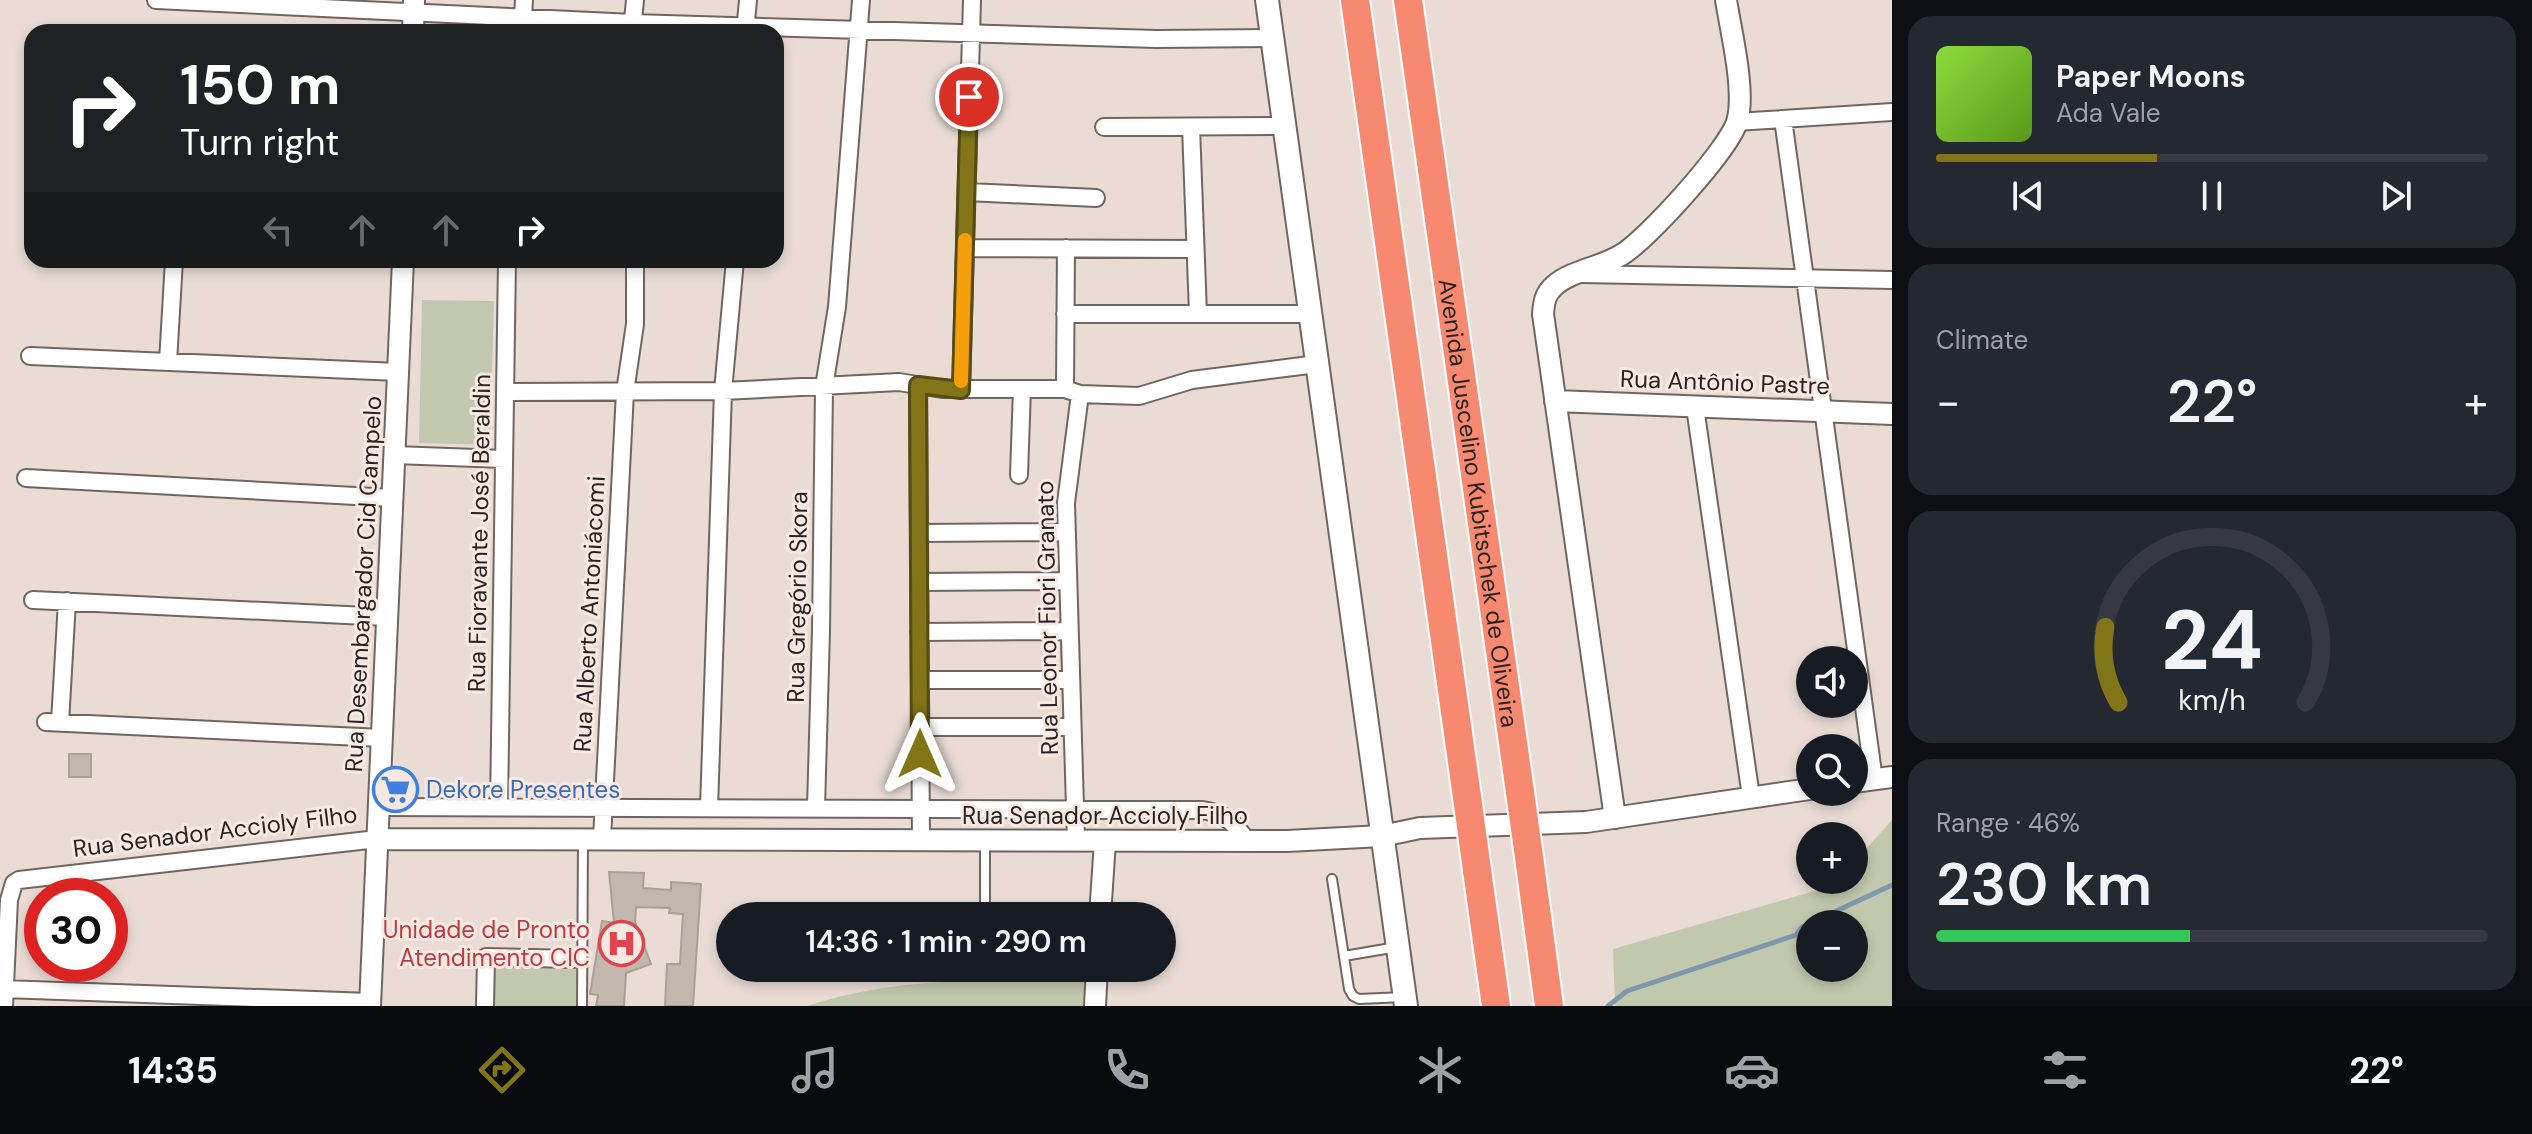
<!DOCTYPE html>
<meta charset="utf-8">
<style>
body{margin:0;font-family:"DM Sans",sans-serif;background:#242831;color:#f1f3f6;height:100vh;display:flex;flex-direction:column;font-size:30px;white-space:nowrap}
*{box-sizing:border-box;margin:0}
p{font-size:26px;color:#9ea1a6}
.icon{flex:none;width:44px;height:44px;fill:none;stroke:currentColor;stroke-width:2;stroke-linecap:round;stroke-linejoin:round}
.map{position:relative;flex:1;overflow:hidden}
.side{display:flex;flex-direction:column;gap:16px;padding:16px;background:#0d0f14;width:640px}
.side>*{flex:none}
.top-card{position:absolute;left:24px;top:24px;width:760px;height:244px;border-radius:24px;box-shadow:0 4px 12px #0003;background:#202124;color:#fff;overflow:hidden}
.buttons{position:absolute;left:1796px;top:646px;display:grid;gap:16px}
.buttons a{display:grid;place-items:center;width:72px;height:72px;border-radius:50%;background:#171b24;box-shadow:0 4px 12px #0003;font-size:40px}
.speed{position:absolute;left:24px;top:878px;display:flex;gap:16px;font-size:40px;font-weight:700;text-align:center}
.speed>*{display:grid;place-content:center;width:104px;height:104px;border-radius:50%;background:#171b24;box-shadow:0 4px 12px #0003;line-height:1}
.speed .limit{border:12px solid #d22;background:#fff;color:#111}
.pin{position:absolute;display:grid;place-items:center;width:68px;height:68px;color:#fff;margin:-34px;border:4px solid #fff;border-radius:50%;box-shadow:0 2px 8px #0007}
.me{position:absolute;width:88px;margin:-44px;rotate:0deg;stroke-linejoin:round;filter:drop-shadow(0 0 6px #0008)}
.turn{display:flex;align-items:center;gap:28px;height:168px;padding:0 24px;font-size:36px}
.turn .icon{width:104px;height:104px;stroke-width:2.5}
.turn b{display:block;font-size:56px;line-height:68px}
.lanes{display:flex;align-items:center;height:76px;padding:0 24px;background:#0003;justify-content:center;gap:40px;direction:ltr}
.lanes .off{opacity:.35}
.big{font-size:60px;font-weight:600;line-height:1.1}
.side .tile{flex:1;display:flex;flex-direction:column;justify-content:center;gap:12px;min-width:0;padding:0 28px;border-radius:24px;background:#242831}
.side .dial{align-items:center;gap:0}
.dial svg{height:208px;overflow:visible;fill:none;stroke:#363941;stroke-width:7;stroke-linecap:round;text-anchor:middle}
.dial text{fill:#f1f3f6;stroke:none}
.song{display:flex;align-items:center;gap:24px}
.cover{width:96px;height:96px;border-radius:12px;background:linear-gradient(135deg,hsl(90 70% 55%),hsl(90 70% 35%))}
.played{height:8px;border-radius:4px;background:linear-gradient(90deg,#817518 40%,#363941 40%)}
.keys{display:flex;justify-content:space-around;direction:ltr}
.heat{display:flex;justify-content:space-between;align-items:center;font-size:44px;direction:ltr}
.charge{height:12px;border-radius:6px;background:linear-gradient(90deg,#34c759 46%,#363941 0)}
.trip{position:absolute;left:716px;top:902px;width:460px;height:80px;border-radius:40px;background:#171b24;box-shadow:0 4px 12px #0003;font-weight:600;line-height:80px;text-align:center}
.tab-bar{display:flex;height:128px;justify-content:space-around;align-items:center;background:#090b0e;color:#9ea1a6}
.tab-bar .icon{width:56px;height:56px}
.tab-bar .selected{color:#817518}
.tab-bar b{font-size:36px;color:#f1f3f6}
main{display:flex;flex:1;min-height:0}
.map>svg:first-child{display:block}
</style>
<main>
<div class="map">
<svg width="1892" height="1006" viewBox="0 0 1892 1006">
<rect width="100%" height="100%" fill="#eadcd5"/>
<path fill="#c2c8ad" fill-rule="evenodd" d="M422,300l72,1 -4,144 -71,-2z
M1892,820v186h-277l-2,-57 219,-63 6,-6h16v-18zM1810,924h44v44h-44z
M494,965l83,2v39h-85z
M1085,979l-2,27h-276c89,-30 184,-26 278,-27z"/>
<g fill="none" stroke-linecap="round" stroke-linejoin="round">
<path stroke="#8098ac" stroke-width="5" d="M1608,1006l19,-15 169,-56 6,-8 90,-42"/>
</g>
<path fill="#c1b7ad" stroke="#a99f95" stroke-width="2" d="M69,754h22v23h-22z
M609,872l35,1 -1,15 28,2v-8l30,2 -8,122h-28l2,-42h13l3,-50 -14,-1 1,-5 -34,-1 -1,15 16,42 -25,9 -2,33h-28l2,-11 -8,-1 12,-73 12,2z"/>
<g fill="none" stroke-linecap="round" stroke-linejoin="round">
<defs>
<path id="service" d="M1332,879l17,110 4,7 6,3 45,-2
M985,916v-75
M1344,956l53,-9
M582,1006l1,-166"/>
<path id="minor" d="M156,0l477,23 523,16 116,-1
M632,30l3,-30
M522,32l2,-32
M745,32l3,-32
M1783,119l91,661
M1736,122l156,-10
M1104,127l180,-1
M1191,127l7,187
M967,192l129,6
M965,248l230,1
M1581,274l311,6
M1065,314h245
M30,356l368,16
M168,362l6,-102
M918,385l3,456
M1065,389l1,-141
M961,390l11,-390
M505,392l218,-1 176,-9 43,7h123l15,5 59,2 53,-16 125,-16
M1695,407l56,390
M394,455l110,4
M1019,475l3,-86
M26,478l366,20
M919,533l148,-1
M919,582l149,-1
M33,600l354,17
M919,632l150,-1
M920,680h151
M46,722l336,16
M60,723l7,-122
M920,727h152
M379,807l823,3c24,3 33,14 46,32
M499,807l8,-547
M709,808l14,-417 12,-131
M816,808l5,-177 3,-244 13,-80 24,-307
M602,839l23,-447 10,-68v-64
M1076,841l-10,-338 14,-109
M4,989l366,13
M4,1006l5,-106 5,-17 5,-3 358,-41
M485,1006l1,-49 88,2"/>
<path id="tertiary" d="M413,32l1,-32
M1555,401l337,13
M1854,782l38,-5
M1615,818l-72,-504c1,-12 2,-20 11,-28 18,-16 46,-18 67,-31 26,-15 107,-105 116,-133 9,-30 -6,-90 -11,-122
M377,839l910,2 95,-5 38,-8 166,-6 224,-33
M1100,916l5,-75
M370,1006l33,-746
M1095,1006l2,-38"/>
<path id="secondary" d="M1267,0l139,1006"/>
<g id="motorway">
<path d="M1355,0l112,797"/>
<path id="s1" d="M1408,0l112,792"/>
<path d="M1530,864l19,142"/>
<path d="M1477,870l19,136"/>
</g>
</defs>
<use href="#service" stroke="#71655e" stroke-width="12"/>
<use href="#minor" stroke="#71655e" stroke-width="20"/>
<use href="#tertiary" stroke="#71655e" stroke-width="24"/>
<use href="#secondary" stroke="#71655e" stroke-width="26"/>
<use href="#motorway" stroke="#fff" stroke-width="32"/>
<use href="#service" stroke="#fff" stroke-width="8"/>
<use href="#minor" stroke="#fff" stroke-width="16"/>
<use href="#tertiary" stroke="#fff" stroke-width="20"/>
<use href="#secondary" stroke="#fff" stroke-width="22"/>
<use href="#motorway" stroke="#f78971" stroke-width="28"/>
<defs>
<path id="motorway-bridge" d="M1520,792l10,72
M1467,797l10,73"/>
</defs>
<use href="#motorway-bridge" stroke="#fff" stroke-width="32" stroke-linecap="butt"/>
<use href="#motorway-bridge" stroke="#f78971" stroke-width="28"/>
</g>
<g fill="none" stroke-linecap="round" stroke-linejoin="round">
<defs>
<path id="route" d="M920,754l-2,-369 43,5 8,-293"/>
</defs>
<use href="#route" stroke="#544c10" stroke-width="20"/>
<use href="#route" stroke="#817518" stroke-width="14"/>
<path stroke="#f59e0b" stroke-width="14" d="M961,381l4,-141"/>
</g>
<defs>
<symbol id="supermarket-ring" viewBox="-11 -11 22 22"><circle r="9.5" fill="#f7e9e2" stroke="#3f7fe0" stroke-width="1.5"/><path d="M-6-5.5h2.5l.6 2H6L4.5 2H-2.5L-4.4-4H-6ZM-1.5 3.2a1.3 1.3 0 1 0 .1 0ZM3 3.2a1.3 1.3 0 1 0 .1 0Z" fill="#3f7fe0"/></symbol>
<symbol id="hospital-ring" viewBox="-11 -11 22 22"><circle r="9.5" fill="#f7e9e2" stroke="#e0444e" stroke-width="1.5"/><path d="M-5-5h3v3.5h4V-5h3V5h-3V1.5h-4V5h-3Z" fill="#e0444e"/></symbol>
</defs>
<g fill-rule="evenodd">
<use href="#supermarket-ring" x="370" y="764" width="51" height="51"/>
<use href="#hospital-ring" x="596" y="918" width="51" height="51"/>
</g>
<g text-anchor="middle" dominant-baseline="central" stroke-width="6" stroke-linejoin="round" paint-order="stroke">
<g font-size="24" fill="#292422" stroke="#f7e9e2">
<text transform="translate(1725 382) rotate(2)">Rua Antônio Pastre</text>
<text stroke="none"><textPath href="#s1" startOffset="508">Avenida Juscelino Kubitschek de Oliveira</textPath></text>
<text transform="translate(479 533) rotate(-89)">Rua Fioravante José Beraldin</text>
<text transform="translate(363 584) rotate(-87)">Rua Desembargador Cid Campelo</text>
<text transform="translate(797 597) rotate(-89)">Rua Gregório Skora</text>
<text transform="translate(589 614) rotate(-87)">Rua Alberto Antoniácomi</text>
<text transform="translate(1047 618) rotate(-91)">Rua Leonor Fiori Granato</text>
<text x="1105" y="815">Rua Senador Accioly Filho</text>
<text transform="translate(215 831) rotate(-7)">Rua Senador Accioly Filho</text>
</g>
<g font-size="24" fill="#366cbe" stroke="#f7e9e2" text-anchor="start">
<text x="426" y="789">Dekore Presentes</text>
</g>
<g font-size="24" fill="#be3a42" stroke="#f7e9e2" text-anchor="end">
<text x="590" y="929">Unidade de Pronto<tspan x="590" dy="28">Atendimento CIC</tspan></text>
</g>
</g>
</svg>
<div class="buttons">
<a><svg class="icon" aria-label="sound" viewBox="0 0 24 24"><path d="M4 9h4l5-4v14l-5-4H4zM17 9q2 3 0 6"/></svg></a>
<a><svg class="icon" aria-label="search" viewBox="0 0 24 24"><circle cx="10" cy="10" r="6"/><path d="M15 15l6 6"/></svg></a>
<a>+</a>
<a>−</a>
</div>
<div class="speed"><div class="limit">30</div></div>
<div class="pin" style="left:969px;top:97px;background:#d93025"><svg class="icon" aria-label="arrive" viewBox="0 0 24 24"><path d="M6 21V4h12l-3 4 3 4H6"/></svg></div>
<svg class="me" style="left:920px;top:754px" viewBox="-20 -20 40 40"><path d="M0-17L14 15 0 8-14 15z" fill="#817518" stroke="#fff" stroke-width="4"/></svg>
<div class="trip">14:36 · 1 min · 290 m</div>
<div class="top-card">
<div class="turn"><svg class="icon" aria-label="right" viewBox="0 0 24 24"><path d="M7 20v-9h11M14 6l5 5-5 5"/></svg><div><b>150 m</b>Turn right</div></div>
<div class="lanes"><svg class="icon off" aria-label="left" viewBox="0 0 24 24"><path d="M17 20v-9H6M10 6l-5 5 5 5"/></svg><svg class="icon off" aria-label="ahead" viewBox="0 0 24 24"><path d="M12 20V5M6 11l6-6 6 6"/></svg><svg class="icon off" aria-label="ahead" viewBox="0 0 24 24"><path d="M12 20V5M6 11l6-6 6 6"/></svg><svg class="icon" aria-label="right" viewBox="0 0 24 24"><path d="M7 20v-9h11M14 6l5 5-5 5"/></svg></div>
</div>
</div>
<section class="side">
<div class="tile">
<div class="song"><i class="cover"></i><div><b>Paper Moons</b><p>Ada Vale</p></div></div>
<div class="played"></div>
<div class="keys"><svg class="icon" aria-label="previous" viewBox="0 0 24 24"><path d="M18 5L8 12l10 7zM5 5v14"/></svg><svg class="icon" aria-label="pause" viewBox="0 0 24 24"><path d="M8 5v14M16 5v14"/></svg><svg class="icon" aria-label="next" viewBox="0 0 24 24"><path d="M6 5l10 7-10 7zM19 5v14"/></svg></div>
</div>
<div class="tile"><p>Climate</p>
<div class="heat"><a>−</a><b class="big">22°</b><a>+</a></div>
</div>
<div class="tile dial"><svg viewBox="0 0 100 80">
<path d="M14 69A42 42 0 1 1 86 69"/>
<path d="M14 69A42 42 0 0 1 9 40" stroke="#817518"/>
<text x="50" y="56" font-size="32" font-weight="700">24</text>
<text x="50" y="72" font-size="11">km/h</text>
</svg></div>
<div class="tile"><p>Range · 46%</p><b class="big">230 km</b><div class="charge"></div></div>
</section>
</main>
<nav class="tab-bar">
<b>14:35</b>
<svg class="icon selected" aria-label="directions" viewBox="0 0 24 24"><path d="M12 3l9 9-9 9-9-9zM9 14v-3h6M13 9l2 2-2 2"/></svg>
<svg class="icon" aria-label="music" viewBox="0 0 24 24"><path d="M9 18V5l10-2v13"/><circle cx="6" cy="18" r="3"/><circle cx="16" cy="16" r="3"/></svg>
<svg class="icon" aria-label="phone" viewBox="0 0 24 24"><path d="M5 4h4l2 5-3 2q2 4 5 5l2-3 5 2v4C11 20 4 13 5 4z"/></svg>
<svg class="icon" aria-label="climate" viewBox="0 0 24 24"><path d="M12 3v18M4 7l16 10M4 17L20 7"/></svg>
<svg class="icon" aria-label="car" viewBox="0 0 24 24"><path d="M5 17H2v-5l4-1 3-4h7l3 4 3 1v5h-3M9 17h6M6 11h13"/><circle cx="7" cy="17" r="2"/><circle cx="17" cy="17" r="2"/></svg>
<svg class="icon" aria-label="filters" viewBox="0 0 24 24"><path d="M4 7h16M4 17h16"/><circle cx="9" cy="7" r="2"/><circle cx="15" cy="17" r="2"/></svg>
<b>22°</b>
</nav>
